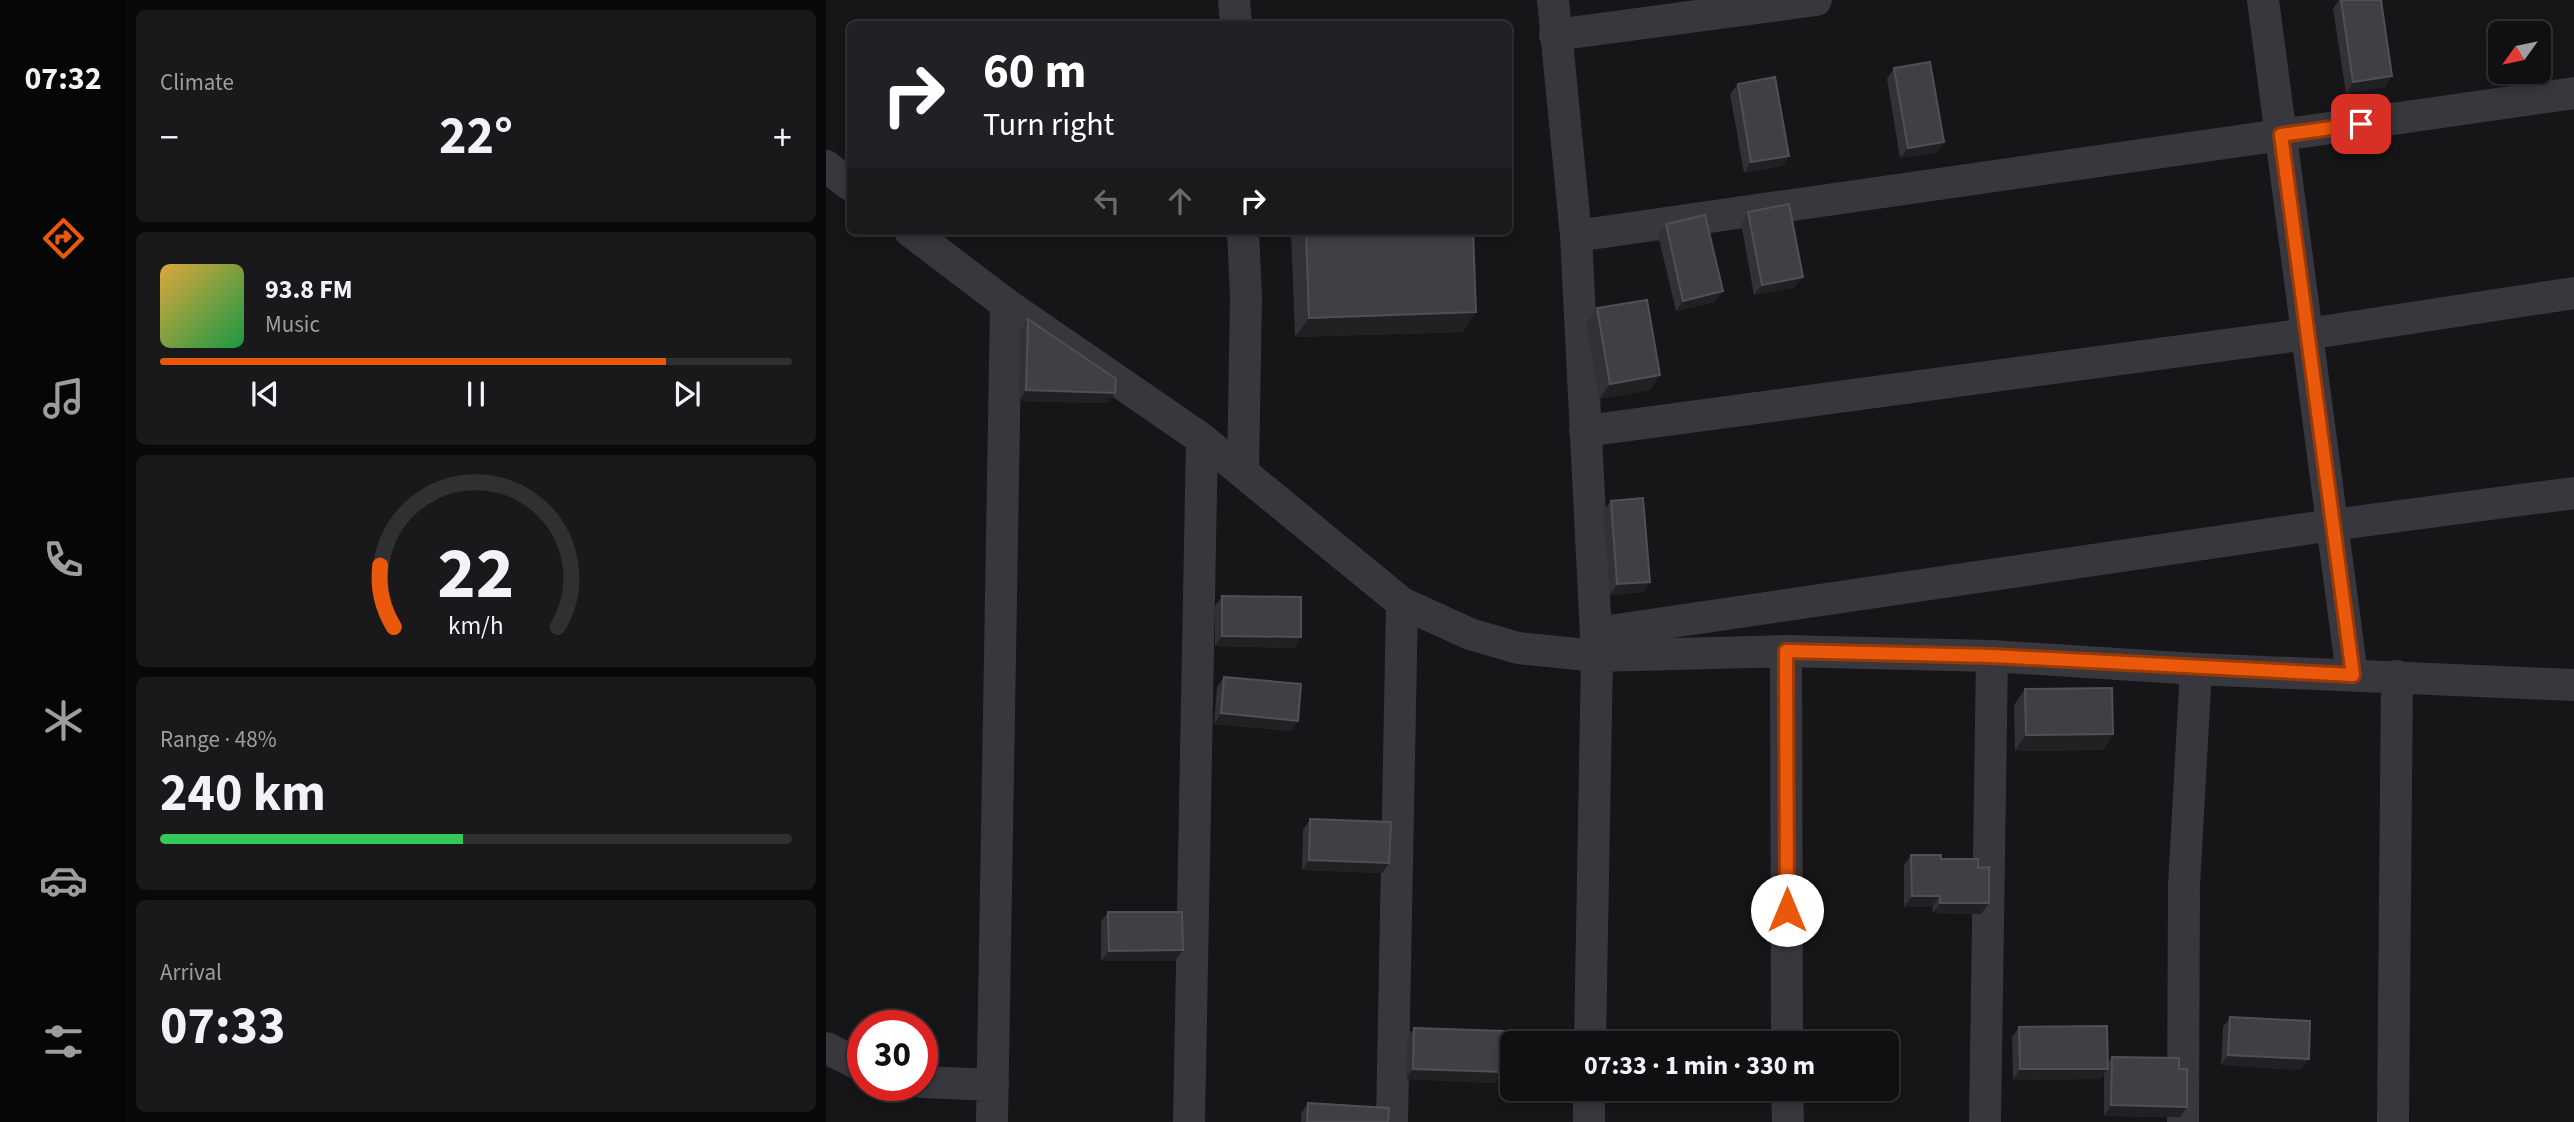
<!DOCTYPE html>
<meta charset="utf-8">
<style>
body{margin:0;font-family:"Source Sans 3",sans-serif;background:#19191b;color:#f1f3f6;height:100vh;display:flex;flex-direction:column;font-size:26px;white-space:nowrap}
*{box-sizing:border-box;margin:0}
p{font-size:23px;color:#9c9d9f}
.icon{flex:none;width:38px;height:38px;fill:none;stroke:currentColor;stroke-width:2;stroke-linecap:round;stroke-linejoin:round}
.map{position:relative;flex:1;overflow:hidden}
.details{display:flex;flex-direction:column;gap:10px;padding:10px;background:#09090a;width:700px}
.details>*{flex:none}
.banner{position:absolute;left:21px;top:21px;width:665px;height:214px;border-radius:10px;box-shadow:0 4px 10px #0003,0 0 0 2px #303032;background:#202124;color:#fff;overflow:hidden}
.needle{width:46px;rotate:237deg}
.fabs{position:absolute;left:1662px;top:21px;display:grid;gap:14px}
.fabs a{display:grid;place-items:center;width:63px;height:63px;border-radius:10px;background:#101012;box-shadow:0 4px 10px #0003,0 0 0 2px #303032;font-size:35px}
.speed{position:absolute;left:21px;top:1010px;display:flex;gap:14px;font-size:35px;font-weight:700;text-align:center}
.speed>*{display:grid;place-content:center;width:91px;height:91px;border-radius:50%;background:#101012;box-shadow:0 4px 10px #0003,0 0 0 2px #303032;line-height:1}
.speed .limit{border:10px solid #d22;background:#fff;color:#111}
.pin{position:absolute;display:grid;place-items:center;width:60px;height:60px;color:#fff;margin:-30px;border-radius:14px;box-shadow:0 4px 10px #0006}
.me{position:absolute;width:77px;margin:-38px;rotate:0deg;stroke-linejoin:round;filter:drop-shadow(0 0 5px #0008)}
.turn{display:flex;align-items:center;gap:24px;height:147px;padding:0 21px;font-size:32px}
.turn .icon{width:91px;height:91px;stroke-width:2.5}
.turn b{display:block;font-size:49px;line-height:60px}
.lanes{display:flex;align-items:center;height:66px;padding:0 21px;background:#0003;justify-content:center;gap:35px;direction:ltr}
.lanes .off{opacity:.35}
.big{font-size:52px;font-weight:700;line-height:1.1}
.details .widget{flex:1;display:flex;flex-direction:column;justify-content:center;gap:10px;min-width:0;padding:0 24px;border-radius:10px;background:#19191b}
.details .dial{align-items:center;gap:0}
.dial svg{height:182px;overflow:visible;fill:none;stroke:#303032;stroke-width:7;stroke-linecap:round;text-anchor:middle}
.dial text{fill:#f1f3f6;stroke:none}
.song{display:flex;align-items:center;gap:21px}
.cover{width:84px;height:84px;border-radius:10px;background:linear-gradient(135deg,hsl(40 70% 55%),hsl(140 70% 35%))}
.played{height:7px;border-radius:4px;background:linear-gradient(90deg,#ea580c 80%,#303032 80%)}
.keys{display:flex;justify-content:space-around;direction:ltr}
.heat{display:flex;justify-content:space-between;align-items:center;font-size:38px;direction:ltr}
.charge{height:10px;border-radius:5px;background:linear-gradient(90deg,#34c759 48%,#303032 0)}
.trip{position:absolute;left:674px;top:1031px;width:399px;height:70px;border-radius:10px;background:#101012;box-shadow:0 4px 10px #0003,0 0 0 2px #303032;font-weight:700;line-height:70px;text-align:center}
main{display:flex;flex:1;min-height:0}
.tabs{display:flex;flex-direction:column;width:126px;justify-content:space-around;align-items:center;background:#060607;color:#9c9d9f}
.tabs .icon{width:49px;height:49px}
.tabs .active{color:#ea580c}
.tabs b{font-size:32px;color:#f1f3f6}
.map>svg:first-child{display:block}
</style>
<main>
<nav class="tabs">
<b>07:32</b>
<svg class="icon active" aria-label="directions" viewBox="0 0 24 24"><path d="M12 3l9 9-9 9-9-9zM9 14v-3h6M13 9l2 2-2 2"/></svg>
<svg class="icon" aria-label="music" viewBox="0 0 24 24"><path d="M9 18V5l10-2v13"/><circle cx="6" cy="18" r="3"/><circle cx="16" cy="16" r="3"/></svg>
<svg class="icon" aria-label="phone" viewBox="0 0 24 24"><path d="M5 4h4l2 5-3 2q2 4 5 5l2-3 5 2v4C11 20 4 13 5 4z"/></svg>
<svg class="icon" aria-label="climate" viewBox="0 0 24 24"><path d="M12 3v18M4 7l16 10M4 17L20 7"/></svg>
<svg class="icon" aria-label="car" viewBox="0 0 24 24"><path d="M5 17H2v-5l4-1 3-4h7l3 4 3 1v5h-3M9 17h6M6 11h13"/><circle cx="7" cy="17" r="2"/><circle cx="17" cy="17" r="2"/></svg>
<svg class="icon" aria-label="filters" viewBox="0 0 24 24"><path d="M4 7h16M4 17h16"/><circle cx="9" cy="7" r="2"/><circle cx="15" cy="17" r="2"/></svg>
</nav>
<section class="details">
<div class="widget"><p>Climate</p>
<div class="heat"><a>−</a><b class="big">22°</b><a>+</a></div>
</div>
<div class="widget">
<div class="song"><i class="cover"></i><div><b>93.8 FM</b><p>Music</p></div></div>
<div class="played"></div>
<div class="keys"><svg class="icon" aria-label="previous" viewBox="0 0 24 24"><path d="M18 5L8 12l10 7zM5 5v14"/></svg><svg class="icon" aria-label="pause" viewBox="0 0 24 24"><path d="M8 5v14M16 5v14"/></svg><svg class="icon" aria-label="next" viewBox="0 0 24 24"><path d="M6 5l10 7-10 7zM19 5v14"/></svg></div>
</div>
<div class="widget dial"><svg viewBox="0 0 100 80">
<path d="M14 69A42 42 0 1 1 86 69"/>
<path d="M14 69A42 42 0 0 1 8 42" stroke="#ea580c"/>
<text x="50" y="56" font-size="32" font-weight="700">22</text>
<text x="50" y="72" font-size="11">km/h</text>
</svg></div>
<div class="widget"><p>Range · 48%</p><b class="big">240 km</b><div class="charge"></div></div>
<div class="widget"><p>Arrival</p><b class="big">07:33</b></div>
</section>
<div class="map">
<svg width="1748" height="1122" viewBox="0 0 1748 1122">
<rect width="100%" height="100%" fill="#161618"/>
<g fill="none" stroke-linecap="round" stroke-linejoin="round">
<path stroke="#37373d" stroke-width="32" d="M408,0l2,24
M727,0l23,236 21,420 -7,387
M1437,0l89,675
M729,35l261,-35
M0,166l24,19
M84,231l96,73 196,135 200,164 68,31 48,14 79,8 189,-5 206,5 204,13 378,16
M750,236l998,-143
M759,431l722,-97 267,-41
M417,471l3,-174 -3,-66
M770,633l736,-108 242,-32
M960,651l1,392
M0,1048l37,18
M96,1082l71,3
M961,1088l1,34
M166,1122l14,-818
M363,1122l13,-683
M566,1122l10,-519
M763,1122v-34
M1159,1122l7,-466
M1357,1122l1,-236 12,-217
M1567,1122l4,-446"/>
</g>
<path fill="#323236" d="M1513,0h42l4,87 -39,6 -13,-84z
M1068,68l50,74 -8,11 -36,5 -13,-79z
M912,84l51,72 -7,10 -38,7 -14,-79z
M922,212l47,75 -41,8 -13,-72z
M840,224l49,78 -39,9 -18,-76z
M465,231h182l-10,101 -168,5z
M771,308l53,82 -51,9 -13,-75z
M202,319l79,84 -88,-2 1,-71z
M785,501l39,81 -7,10 -33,3 -7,-84z
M396,596l79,41 -7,11 -79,-2v-40z
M398,677l74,44 -7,10 -77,-7 3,-37z
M1199,689l88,45 -10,16 -88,1 -1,-46z
M484,819l72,54 -80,-3 1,-40z
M1085,855l30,4 40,55 -48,-1 -1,-6h-28v-42z
M282,912l75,38 -8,11h-74v-39z
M1404,1017l71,53 -80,-5 2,-38z
M1193,1027l89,35 4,-5 68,60 -76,-1v-42l-4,5 -87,1 -1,-43z
M588,1028l81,55 -89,-4 1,-41z
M791,1033l84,10h-92z
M482,1103l80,19h-87v-8z"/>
<path fill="#212124" d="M1566,76l-7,11 -39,6 7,-11z
M1118,142l-8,11 -36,5 8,-10z
M963,156l-7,10 -38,7 7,-11z
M977,277l-8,10 -41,8 8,-10z
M897,291l-8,11 -39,9 7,-10z
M650,312l-13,20 -168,5 14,-19z
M834,375l-10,15 -51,9 11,-15z
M200,390l89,3 -8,10 -88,-2z
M824,582l-7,10 -33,3 7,-11z
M396,636l79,1 -7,11 -79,-2z
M395,713l77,8 -7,10 -77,-7z
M1287,734l-10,16 -88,1 11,-16z
M483,860l80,3 -7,10 -80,-3z
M1086,896h28l-8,11h-28z
M1114,903h49l-8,11 -48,-1z
M357,950l-8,11h-74l8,-10z
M1402,1055l81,4 -8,11 -80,-5z
M587,1069l90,3 -8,11 -89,-4z
M1194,1069h88l-8,10 -87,1z
M1285,1105l76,2 -7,10 -76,-1z"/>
<path fill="#3f3f44" stroke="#4f5056" stroke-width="2" d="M1515,0h40l11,76 -39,6z
M1104,62l14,80 -36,6 -14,-80z
M949,77l14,79 -38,6 -13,-78z
M963,204l14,73 -41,8 -14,-73z
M879,215l18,76 -40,10 -17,-77z
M480,231h167l3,81 -167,6z
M821,300l13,75 -50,9 -13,-76z
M202,319l88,60 -1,14 -89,-3z
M817,498l7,84 -33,2 -6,-83z
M396,596l79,1v40l-79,-1z
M398,677l77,7 -3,37 -77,-8z
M1286,688l1,46 -87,1 -1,-46z
M484,819l81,3 -2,41 -80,-3z
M1085,855h30v4h37v9l11,-1v36h-49v-7h-28z
M282,912h74l1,38 -74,1z
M1404,1017l80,4 -1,38 -81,-4z
M1281,1026l1,43h-88l-1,-42z
M588,1028l90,3 -1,41 -90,-3z
M875,1030v13h-84v-10z
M1286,1057l67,1v11h8v38l-76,-2z
M482,1103l81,5 -1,14h-81z"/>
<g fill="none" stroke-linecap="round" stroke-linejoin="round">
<defs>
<path id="route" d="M961,910l-1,-259 206,5 361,19 -72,-540 80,-11"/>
</defs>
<use href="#route" stroke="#983908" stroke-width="18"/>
<use href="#route" stroke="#ea580c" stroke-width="12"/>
</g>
</svg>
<div class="fabs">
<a><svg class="needle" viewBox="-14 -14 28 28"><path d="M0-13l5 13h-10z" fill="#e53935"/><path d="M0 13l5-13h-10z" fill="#9c9d9f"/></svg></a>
</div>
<div class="speed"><div class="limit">30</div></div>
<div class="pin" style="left:1535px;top:124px;background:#d93025"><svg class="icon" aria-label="arrive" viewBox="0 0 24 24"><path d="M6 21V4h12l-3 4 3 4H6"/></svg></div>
<svg class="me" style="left:961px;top:910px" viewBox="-20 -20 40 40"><circle r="19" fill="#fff"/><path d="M0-13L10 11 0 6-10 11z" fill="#ea580c"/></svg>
<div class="trip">07:33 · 1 min · 330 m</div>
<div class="banner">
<div class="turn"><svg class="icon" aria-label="right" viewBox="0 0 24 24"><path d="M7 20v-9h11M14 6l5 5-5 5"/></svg><div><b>60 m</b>Turn right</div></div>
<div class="lanes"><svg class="icon off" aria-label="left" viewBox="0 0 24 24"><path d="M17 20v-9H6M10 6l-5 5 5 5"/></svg><svg class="icon off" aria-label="ahead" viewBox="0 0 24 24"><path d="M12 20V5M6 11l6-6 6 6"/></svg><svg class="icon" aria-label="right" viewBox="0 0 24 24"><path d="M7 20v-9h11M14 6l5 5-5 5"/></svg></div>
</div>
</div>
</main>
